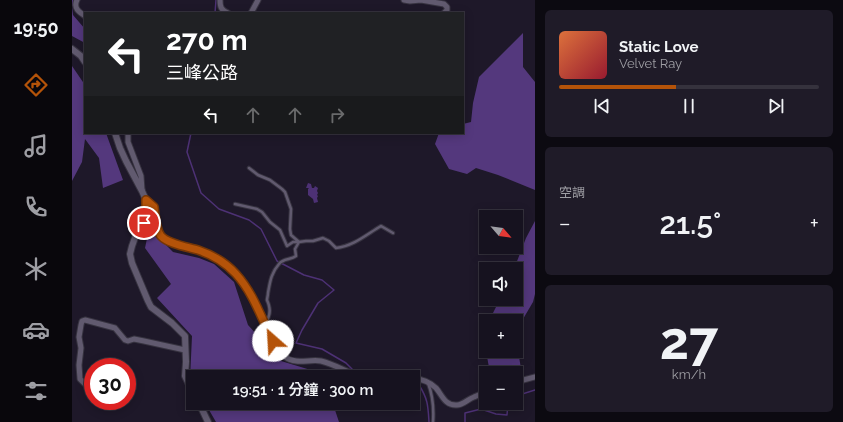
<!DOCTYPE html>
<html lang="zh-TW">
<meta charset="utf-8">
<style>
body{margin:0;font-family:Raleway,"Noto Sans TC",sans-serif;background:#1f1b28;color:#f1f3f6;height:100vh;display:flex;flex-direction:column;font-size:15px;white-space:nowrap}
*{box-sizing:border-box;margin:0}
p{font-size:13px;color:#9e9ea4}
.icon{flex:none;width:22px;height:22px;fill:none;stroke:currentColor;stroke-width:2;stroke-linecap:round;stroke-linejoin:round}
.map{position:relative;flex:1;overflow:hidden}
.details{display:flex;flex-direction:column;gap:10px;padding:10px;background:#0c0a11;width:308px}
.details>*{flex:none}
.hud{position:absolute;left:12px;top:12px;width:380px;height:122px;border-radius:0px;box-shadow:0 2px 10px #0003,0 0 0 1px #35323d;background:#202124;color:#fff;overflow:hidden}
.needle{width:26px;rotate:118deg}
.fabs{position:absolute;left:407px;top:210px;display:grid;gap:8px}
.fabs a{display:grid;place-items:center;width:44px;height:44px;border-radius:0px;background:#16121f;box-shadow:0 2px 10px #0003,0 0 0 1px #35323d;font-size:20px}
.speed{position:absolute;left:12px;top:358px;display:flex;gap:8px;font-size:20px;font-weight:700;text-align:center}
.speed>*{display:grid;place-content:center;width:52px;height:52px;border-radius:50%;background:#16121f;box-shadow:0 2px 10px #0003,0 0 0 1px #35323d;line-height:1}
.speed .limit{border:6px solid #d22;background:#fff;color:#111}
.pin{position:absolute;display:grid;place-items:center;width:34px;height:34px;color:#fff;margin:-17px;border:2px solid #fff;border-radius:50%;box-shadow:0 1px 4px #0007}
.me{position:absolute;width:44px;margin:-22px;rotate:334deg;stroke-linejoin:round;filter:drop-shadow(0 0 3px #0008)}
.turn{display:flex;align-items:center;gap:14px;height:84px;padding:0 16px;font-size:18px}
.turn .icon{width:52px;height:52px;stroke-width:2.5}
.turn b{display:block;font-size:28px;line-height:34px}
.lanes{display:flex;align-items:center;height:38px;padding:0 16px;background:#0003;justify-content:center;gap:20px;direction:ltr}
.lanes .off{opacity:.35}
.big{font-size:30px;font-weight:600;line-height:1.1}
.details .tile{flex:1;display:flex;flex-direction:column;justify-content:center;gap:6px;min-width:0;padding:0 14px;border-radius:6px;background:#1f1b28}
.details .dial{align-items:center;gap:0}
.dial b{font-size:52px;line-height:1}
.song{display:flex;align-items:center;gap:12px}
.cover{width:48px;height:48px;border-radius:6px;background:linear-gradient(135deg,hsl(20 70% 55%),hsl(350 70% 35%))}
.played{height:4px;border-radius:2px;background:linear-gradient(90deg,#b45309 45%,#35323d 45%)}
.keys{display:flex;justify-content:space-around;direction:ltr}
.heat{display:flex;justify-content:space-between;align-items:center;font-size:22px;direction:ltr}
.trip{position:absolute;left:114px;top:370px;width:234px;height:40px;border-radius:0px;background:#16121f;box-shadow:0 2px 10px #0003,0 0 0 1px #35323d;font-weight:600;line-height:40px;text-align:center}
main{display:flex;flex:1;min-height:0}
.tab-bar{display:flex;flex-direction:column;width:72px;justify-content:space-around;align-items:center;background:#09070c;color:#9e9ea4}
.tab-bar .icon{width:28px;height:28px}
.tab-bar .on{color:#b45309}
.tab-bar b{font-size:18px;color:#f1f3f6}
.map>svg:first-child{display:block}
</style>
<main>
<nav class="tab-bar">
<b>19:50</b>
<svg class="icon on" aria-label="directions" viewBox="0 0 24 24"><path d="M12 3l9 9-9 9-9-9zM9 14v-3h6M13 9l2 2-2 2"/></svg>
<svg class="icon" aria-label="music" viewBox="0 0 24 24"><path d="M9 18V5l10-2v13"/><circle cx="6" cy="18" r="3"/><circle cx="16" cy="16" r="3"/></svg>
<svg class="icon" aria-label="phone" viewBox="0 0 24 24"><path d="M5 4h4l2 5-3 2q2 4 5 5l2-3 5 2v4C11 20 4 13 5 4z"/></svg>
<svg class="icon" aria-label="climate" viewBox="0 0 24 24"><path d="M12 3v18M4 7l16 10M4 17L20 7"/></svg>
<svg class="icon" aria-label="car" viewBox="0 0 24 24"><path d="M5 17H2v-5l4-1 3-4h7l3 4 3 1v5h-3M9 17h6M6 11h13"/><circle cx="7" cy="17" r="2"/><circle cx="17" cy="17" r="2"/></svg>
<svg class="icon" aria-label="filters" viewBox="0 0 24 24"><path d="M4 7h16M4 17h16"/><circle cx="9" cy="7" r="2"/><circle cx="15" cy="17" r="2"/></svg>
</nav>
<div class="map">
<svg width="463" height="422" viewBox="0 0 463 422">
<rect width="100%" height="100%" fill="#1e1829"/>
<path fill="#54387d" d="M0,0h3l-3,7 1,8 12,14v14l-13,-7z
M451,33v34l12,15v108l-37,-15 -22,-7 -9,6 -18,-5 -14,-25 4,-11h24v-9l8,-2 2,-19 6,-26z
M0,66l13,19v48h21l17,47 -20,8 -4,-30 -14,-19 -3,23 -10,19z
M463,221v73l-2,8 -17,29v-10h-27l11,-22h16v-30h-2l12,-31z
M78,224l5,10 18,18 26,6 15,6 20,18 14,43 33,36 33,10 23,6h-144v8l-3,-6 2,-43 -35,-38 14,-14 -26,-36z
M444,340l6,34 -6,1v-2h-26l-4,-22h30z
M133,403h131l-2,4 5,15h-123z"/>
<path fill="#4d3175" d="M236,183l3,1 1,4h2l1,-2 3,2 -1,3 1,2 -1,2 1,1 -1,2 1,4 -4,1 -1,-4 -5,-4v-6l1,-1h-3z"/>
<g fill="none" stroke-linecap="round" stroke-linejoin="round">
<path stroke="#4d3175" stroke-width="1.5" d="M143,13l1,-13
M119,133l-4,19 14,41 18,16 30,11 12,9 16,32 27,14 18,5 12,10 -16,13 -16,27 -6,13 26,6 24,14 6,6
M341,384l6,1c9,14 9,21 10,37
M444,396l19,-6
M393,422v-9l16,-4 15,5 11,1 1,-12"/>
<defs>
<path id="service" d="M163,204l22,5 5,3 8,10 10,8 7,16 6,-4h6l-8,-7 -1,-6 1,-20 -6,-17 -3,-3 -12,-9 -12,-5 -9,-7
M193,324c4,-6 6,-11 4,-18 0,-1 -2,-6 -2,-6 0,-2 1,-4 1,-7 2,-11 3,-20 11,-29 4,-6 12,-4 17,-8l-1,-7 4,-7 7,-1h7l10,-3 6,3 7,7c18,-2 31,-14 45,-22l12,7
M356,383c5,13 6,25 5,39"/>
<path id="minor" d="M5,0c-4,8 2,12 8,16
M148,0c0,7 1,10 8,13
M332,0l6,1 11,-1 23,4 3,3v3l-3,3
M179,13l7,-13
M56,133v9l13,34 1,14
M74,200l8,7c1,8 2,23 7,29 7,7 27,11 37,14 10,4 21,8 29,15 13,11 22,25 29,39 8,16 15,42 29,53 11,8 24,2 36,4 15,4 28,12 42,16
M341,378c8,1 17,4 23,10 6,7 9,18 21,17 6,0 11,-6 17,-8 4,-2 8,-3 12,-4
M444,382l19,-5
M21,385h-7l-6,-6 -1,-14 2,-17 -2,-11 2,-12 1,-4 3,-1 30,8 10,12 3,1 6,-2 10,2 41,9"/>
<path id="tertiary" d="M0,49l9,7 4,6
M43,133l5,15 6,13 16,30 4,9v14l-2,9 -8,12 -4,11 -2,8 2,9 16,38 3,6 21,16 13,13 1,26 -1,14 8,17
M127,403l9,19"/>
</defs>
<use href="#service" stroke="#373340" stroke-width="4.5"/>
<use href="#minor" stroke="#373340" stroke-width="7"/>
<use href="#tertiary" stroke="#373340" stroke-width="8"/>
<use href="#service" stroke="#615a6f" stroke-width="2.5"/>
<use href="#minor" stroke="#615a6f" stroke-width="5"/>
<use href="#tertiary" stroke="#615a6f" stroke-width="6"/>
</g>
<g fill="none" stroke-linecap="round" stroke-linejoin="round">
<defs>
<path id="route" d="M72,223l2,-9v-14l8,7c1,8 2,23 7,29 7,8 27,11 37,14 15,5 28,13 38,24 18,20 25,44 37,67"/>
</defs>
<use href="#route" stroke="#753606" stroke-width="10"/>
<use href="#route" stroke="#b45309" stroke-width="7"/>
</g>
</svg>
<div class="fabs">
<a><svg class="needle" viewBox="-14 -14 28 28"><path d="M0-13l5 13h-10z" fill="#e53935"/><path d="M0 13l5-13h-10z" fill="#9e9ea4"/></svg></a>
<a><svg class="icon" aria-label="sound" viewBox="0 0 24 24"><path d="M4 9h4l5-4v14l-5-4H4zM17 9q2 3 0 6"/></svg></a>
<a>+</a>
<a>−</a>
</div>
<div class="speed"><div class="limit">30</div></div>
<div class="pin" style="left:72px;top:223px;background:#d93025"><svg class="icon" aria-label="arrive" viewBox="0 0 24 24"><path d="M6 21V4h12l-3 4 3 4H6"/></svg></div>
<svg class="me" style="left:201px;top:341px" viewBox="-20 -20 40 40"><circle r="19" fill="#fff"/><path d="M0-13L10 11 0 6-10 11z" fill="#b45309"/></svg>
<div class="trip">19:51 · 1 分鐘 · 300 m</div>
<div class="hud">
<div class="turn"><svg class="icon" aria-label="left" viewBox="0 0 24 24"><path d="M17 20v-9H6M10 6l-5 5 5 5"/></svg><div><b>270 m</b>三峰公路</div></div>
<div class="lanes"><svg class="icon" aria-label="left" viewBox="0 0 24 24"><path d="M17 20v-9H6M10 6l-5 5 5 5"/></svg><svg class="icon off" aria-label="ahead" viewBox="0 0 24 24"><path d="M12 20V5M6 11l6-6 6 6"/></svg><svg class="icon off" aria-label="ahead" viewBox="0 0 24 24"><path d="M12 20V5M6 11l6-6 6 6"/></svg><svg class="icon off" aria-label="right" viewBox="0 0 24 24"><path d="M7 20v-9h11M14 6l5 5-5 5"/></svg></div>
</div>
</div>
<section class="details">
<div class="tile">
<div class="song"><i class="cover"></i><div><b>Static Love</b><p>Velvet Ray</p></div></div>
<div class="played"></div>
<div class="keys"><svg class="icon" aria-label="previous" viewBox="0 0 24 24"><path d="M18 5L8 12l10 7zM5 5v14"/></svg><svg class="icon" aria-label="pause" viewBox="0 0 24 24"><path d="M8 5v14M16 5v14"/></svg><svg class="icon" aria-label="next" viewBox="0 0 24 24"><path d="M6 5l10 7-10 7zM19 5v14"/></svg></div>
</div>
<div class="tile"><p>空調</p>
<div class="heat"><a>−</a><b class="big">21.5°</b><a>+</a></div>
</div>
<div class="tile dial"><b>27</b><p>km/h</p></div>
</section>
</main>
